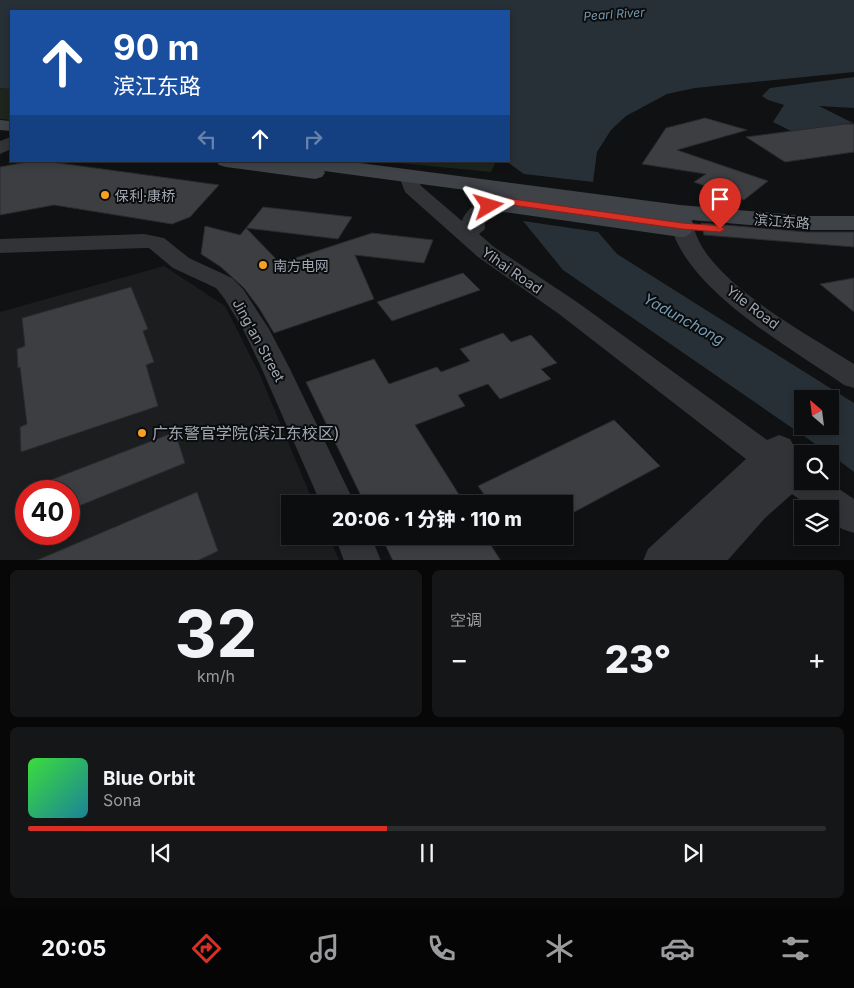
<!DOCTYPE html>
<html lang="zh">
<meta charset="utf-8">
<style>
body{margin:0;font-family:Inter,"Noto Sans SC",sans-serif;background:#151617;color:#f1f3f6;height:100vh;display:flex;flex-direction:column;font-size:19px;white-space:nowrap}
*{box-sizing:border-box;margin:0}
p{font-size:16px;color:#9a9c9e}
.icon{flex:none;width:28px;height:28px;fill:none;stroke:currentColor;stroke-width:2;stroke-linecap:round;stroke-linejoin:round}
.map{position:relative;height:560px;overflow:hidden}
.panel{display:flex;flex-direction:column;gap:10px;padding:10px;background:#070708;flex:1}
.panel>*{flex:none}
.guide{position:absolute;left:10px;top:10px;width:500px;height:152px;border-radius:0px;box-shadow:0 2px 8px #0003,0 0 0 1px #2c2d2e;background:#1a4fa0;color:#fff;overflow:hidden}
.needle{width:32px;rotate:332deg}
.controls{position:absolute;left:794px;top:390px;display:grid;gap:10px}
.controls a{display:grid;place-items:center;width:45px;height:45px;border-radius:0px;background:#0c0d0e;box-shadow:0 2px 8px #0003,0 0 0 1px #2c2d2e;font-size:25px}
.speed{position:absolute;left:15px;top:480px;display:flex;gap:10px;font-size:25px;font-weight:700;text-align:center}
.speed>*{display:grid;place-content:center;width:65px;height:65px;border-radius:50%;background:#0c0d0e;box-shadow:0 2px 8px #0003,0 0 0 1px #2c2d2e;line-height:1}
.speed .limit{border:8px solid #d22;background:#fff;color:#111}
.pin{position:absolute;display:grid;place-items:center;width:42px;height:42px;color:#fff;margin:-51px -21px;border-radius:50% 50% 50% 0;rotate:-45deg;box-shadow:0 0 5px #0007}
.pin .icon{rotate:45deg}
.me{position:absolute;width:55px;margin:-28px;rotate:83deg;stroke-linejoin:round;filter:drop-shadow(0 0 4px #0008)}
.turn{display:flex;align-items:center;gap:18px;height:105px;padding:0 20px;font-size:22px}
.turn .icon{width:65px;height:65px;stroke-width:2.5}
.turn b{display:block;font-size:35px;line-height:42px}
.lanes{display:flex;align-items:center;height:48px;padding:0 20px;background:#0003;justify-content:center;gap:25px;direction:ltr}
.lanes .off{opacity:.35}
.big{font-size:38px;font-weight:800;line-height:1.1}
.panel .tile{flex:1;display:flex;flex-direction:column;justify-content:center;gap:8px;min-width:0;padding:0 18px;border-radius:8px;background:#151617}
.panel .dial{align-items:center;gap:0}
.dial b{font-size:65px;line-height:1}
.song{display:flex;align-items:center;gap:15px}
.cover{width:60px;height:60px;border-radius:8px;background:linear-gradient(135deg,hsl(120 70% 55%),hsl(190 70% 35%))}
.played{height:5px;border-radius:2px;background:linear-gradient(90deg,#d93025 45%,#2c2d2e 45%)}
.keys{display:flex;justify-content:space-around;direction:ltr}
.heat{display:flex;justify-content:space-between;align-items:center;font-size:28px;direction:ltr}
.panel .tiles{flex:1;display:grid;gap:10px;grid-template-columns:1fr 1fr}
.tile:last-child{grid-column:span 2}
.trip{position:absolute;left:281px;top:495px;width:292px;height:50px;border-radius:0px;background:#0c0d0e;box-shadow:0 2px 8px #0003,0 0 0 1px #2c2d2e;font-weight:800;line-height:50px;text-align:center}
.tab-bar{display:flex;height:80px;justify-content:space-around;align-items:center;background:#050506;color:#9a9c9e}
.tab-bar .icon{width:35px;height:35px}
.tab-bar .current{color:#d93025}
.tab-bar b{font-size:22px;color:#f1f3f6}
.map>svg:first-child{display:block}
</style>
<div class="map">
<svg width="854" height="561" viewBox="0 0 854 561">
<rect width="100%" height="100%" fill="#101112"/>
<path fill="#1c1d1f" fill-rule="evenodd" d="M164,266l61,40 35,69 54,129h-24v32h38l11,24 -339,1v-249zM26,491h43v43h-43z"/>
<path fill="#1d251d" d="M0,88l11,1v31l-11,-1z
M380,161h116l-5,11z"/>
<path fill="#273036" fill-rule="evenodd" d="M0,0h854v72l-159,16 -28,6 -41,22 -15,14 -14,22 -4,30 -69,-8 -18,-13h3v-150h-498v78l-11,-1z
M854,77v31l-35,-2 34,17 -62,8 -18,-9 11,-17 -16,-5 -6,-4 8,-8z
M523,221l75,11 19,22 237,149v69l-24,-18 -267,-184zM802,399h28v27h-28z"/>
<path fill="#3c3e42" stroke="#2a2b2e" d="M705,118l42,12 -70,20 91,31 -24,19 -50,-18 12,-8 -64,-10 24,-36z
M845,124h9v28l-69,10 -39,-25z
M32,161h12l175,24 -29,32 -18,7 -118,-19 -54,10v-48z
M263,207l89,10 -14,22 -92,-11z
M701,223l106,9h47v15l-150,-12z
M205,226l35,9 6,-7 34,35 92,-30 61,7 -9,23 -69,-8 19,44 -100,34 -15,-25 -15,-20 -23,-21 -20,-13z
M463,273l17,17 -88,31 -15,-19z
M854,278v34l-34,-28z
M131,287l17,42 -5,2 11,31 -8,3 12,41 -137,46 -1,-25 7,-3 -7,-57 -2,1 -1,-19 8,-3 -3,-28z
M503,333l8,9 20,-7 26,28 -16,6 10,10 -51,20 -12,-15 -30,11 7,11 -50,19 50,79h-100l-59,-122 68,-23 15,25 48,-17 4,5 29,-11 -10,-12z
M614,420l46,46 -95,51v-13h-74l-13,-18z
M175,432l10,31 -116,47v-19h-47z
M197,492l21,59 -21,10h-162z
M381,536h104l16,25h-108z"/>
<g fill="none" stroke-linecap="round" stroke-linejoin="round">
<path fill="#313337" fill-rule="evenodd" d="M11,137v12l-11,5v-13z
M408,170l7,2 6,14 41,35c6,-18 33,-28 50,-24l3,4c-6,9 -22,9 -31,16l1,12 -6,5 15,13 83,55 190,138 12,-5 11,4 5,9 -1,2 3,2 5,10v19h25l27,18v34l-12,-4 -12,-8v-12h-17l-21,-15 -27,24 -38,43h-84l5,-12 98,-90 -187,-145 -81,-57 -73,-65 -6,-16 2,-4z
M680,206l7,2c5,6 5,14 7,21 3,9 7,17 12,24 33,45 101,81 148,111v24l-10,-3c-52,-36 -143,-87 -169,-147 -3,-8 -4,-17 -5,-26l3,-4z
M144,234l20,4 25,20 43,20 11,11 26,40 20,38 66,137h-34l-60,-137 -18,-38 -19,-31 -8,-10 -43,-20 -24,-20h-5l-144,5v-14z
M335,536h36l10,25h-37z"/>
<path fill="#3f4247" fill-rule="evenodd" d="M0,120l11,1v10l-11,-1z
M216,161h57l16,2 -2,-2h58l335,44 127,11h47v14h-47l-127,-11 -356,-48 1,2 -3,4 -7,2 -89,-12 -7,-2z"/>
<path stroke="#3f4247" stroke-width="22" d="M505,201l177,25"/>
</g>
<path fill="#d93025" stroke="#8d1f18" d="M505,198l177,25 38,3 5,3 -5,3 -38,-3 -177,-25 -16,5 -5,-3z"/>
<g fill="#f9a022" stroke="#0b0c0d" stroke-width="2">
<circle cx="105" cy="195" r="5"/>
<circle cx="263" cy="265" r="5"/>
<circle cx="142" cy="433" r="5"/>
</g>
<g text-anchor="middle" dominant-baseline="central" stroke-width="4" stroke-linejoin="round" paint-order="stroke">
<g font-size="12" font-style="italic" fill="#769ab1" stroke="#0b0c0d">
<text transform="translate(614 14) rotate(-4)">Pearl River</text>
</g>
<g font-size="14" fill="#a1a8b3" stroke="#0b0c0d" text-anchor="start">
<text x="115" y="195">保利·康桥</text>
<text x="273" y="265">南方电网</text>
</g>
<g font-size="14" fill="#a1a8b3" stroke="#0b0c0d">
<text transform="translate(782 221) rotate(4)">滨江东路</text>
<text transform="translate(512 270) rotate(35)">Yihai Road</text>
<text transform="translate(753 307) rotate(37)">Yile Road</text>
<text transform="translate(259 340) rotate(61)">Jing'an Street</text>
</g>
<g font-size="15" font-style="italic" fill="#769ab1" stroke="#0b0c0d">
<text transform="translate(684 319) rotate(29)">Yadunchong</text>
</g>
<g font-size="16" fill="#a1a8b3" stroke="#0b0c0d" text-anchor="start">
<text x="152" y="433">广东警官学院(滨江东校区)</text>
</g>
</g>
</svg>
<div class="controls">
<a><svg class="needle" viewBox="-14 -14 28 28"><path d="M0-13l5 13h-10z" fill="#e53935"/><path d="M0 13l5-13h-10z" fill="#9a9c9e"/></svg></a>
<a><svg class="icon" aria-label="search" viewBox="0 0 24 24"><circle cx="10" cy="10" r="6"/><path d="M15 15l6 6"/></svg></a>
<a><svg class="icon" aria-label="layers" viewBox="0 0 24 24"><path d="M12 4l9 5-9 5-9-5zM3 14l9 5 9-5"/></svg></a>
</div>
<div class="speed"><div class="limit">40</div></div>
<div class="pin" style="left:720px;top:229px;background:#d93025"><svg class="icon" aria-label="arrive" viewBox="0 0 24 24"><path d="M6 21V4h12l-3 4 3 4H6"/></svg></div>
<svg class="me" style="left:489px;top:206px" viewBox="-20 -20 40 40"><path d="M0-17L14 15 0 8-14 15z" fill="#d93025" stroke="#fff" stroke-width="4"/></svg>
<div class="trip">20:06 · 1 分钟 · 110 m</div>
<div class="guide">
<div class="turn"><svg class="icon" aria-label="ahead" viewBox="0 0 24 24"><path d="M12 20V5M6 11l6-6 6 6"/></svg><div><b>90 m</b>滨江东路</div></div>
<div class="lanes"><svg class="icon off" aria-label="left" viewBox="0 0 24 24"><path d="M17 20v-9H6M10 6l-5 5 5 5"/></svg><svg class="icon" aria-label="ahead" viewBox="0 0 24 24"><path d="M12 20V5M6 11l6-6 6 6"/></svg><svg class="icon off" aria-label="right" viewBox="0 0 24 24"><path d="M7 20v-9h11M14 6l5 5-5 5"/></svg></div>
</div>
</div>
<section class="panel">
<div class="tiles">
<div class="tile dial"><b>32</b><p>km/h</p></div>
<div class="tile"><p>空调</p>
<div class="heat"><a>−</a><b class="big">23°</b><a>+</a></div>
</div>
<div class="tile">
<div class="song"><i class="cover"></i><div><b>Blue Orbit</b><p>Sona</p></div></div>
<div class="played"></div>
<div class="keys"><svg class="icon" aria-label="previous" viewBox="0 0 24 24"><path d="M18 5L8 12l10 7zM5 5v14"/></svg><svg class="icon" aria-label="pause" viewBox="0 0 24 24"><path d="M8 5v14M16 5v14"/></svg><svg class="icon" aria-label="next" viewBox="0 0 24 24"><path d="M6 5l10 7-10 7zM19 5v14"/></svg></div>
</div>
</div>
</section>
<nav class="tab-bar">
<b>20:05</b>
<svg class="icon current" aria-label="directions" viewBox="0 0 24 24"><path d="M12 3l9 9-9 9-9-9zM9 14v-3h6M13 9l2 2-2 2"/></svg>
<svg class="icon" aria-label="music" viewBox="0 0 24 24"><path d="M9 18V5l10-2v13"/><circle cx="6" cy="18" r="3"/><circle cx="16" cy="16" r="3"/></svg>
<svg class="icon" aria-label="phone" viewBox="0 0 24 24"><path d="M5 4h4l2 5-3 2q2 4 5 5l2-3 5 2v4C11 20 4 13 5 4z"/></svg>
<svg class="icon" aria-label="climate" viewBox="0 0 24 24"><path d="M12 3v18M4 7l16 10M4 17L20 7"/></svg>
<svg class="icon" aria-label="car" viewBox="0 0 24 24"><path d="M5 17H2v-5l4-1 3-4h7l3 4 3 1v5h-3M9 17h6M6 11h13"/><circle cx="7" cy="17" r="2"/><circle cx="17" cy="17" r="2"/></svg>
<svg class="icon" aria-label="filters" viewBox="0 0 24 24"><path d="M4 7h16M4 17h16"/><circle cx="9" cy="7" r="2"/><circle cx="15" cy="17" r="2"/></svg>
</nav>
